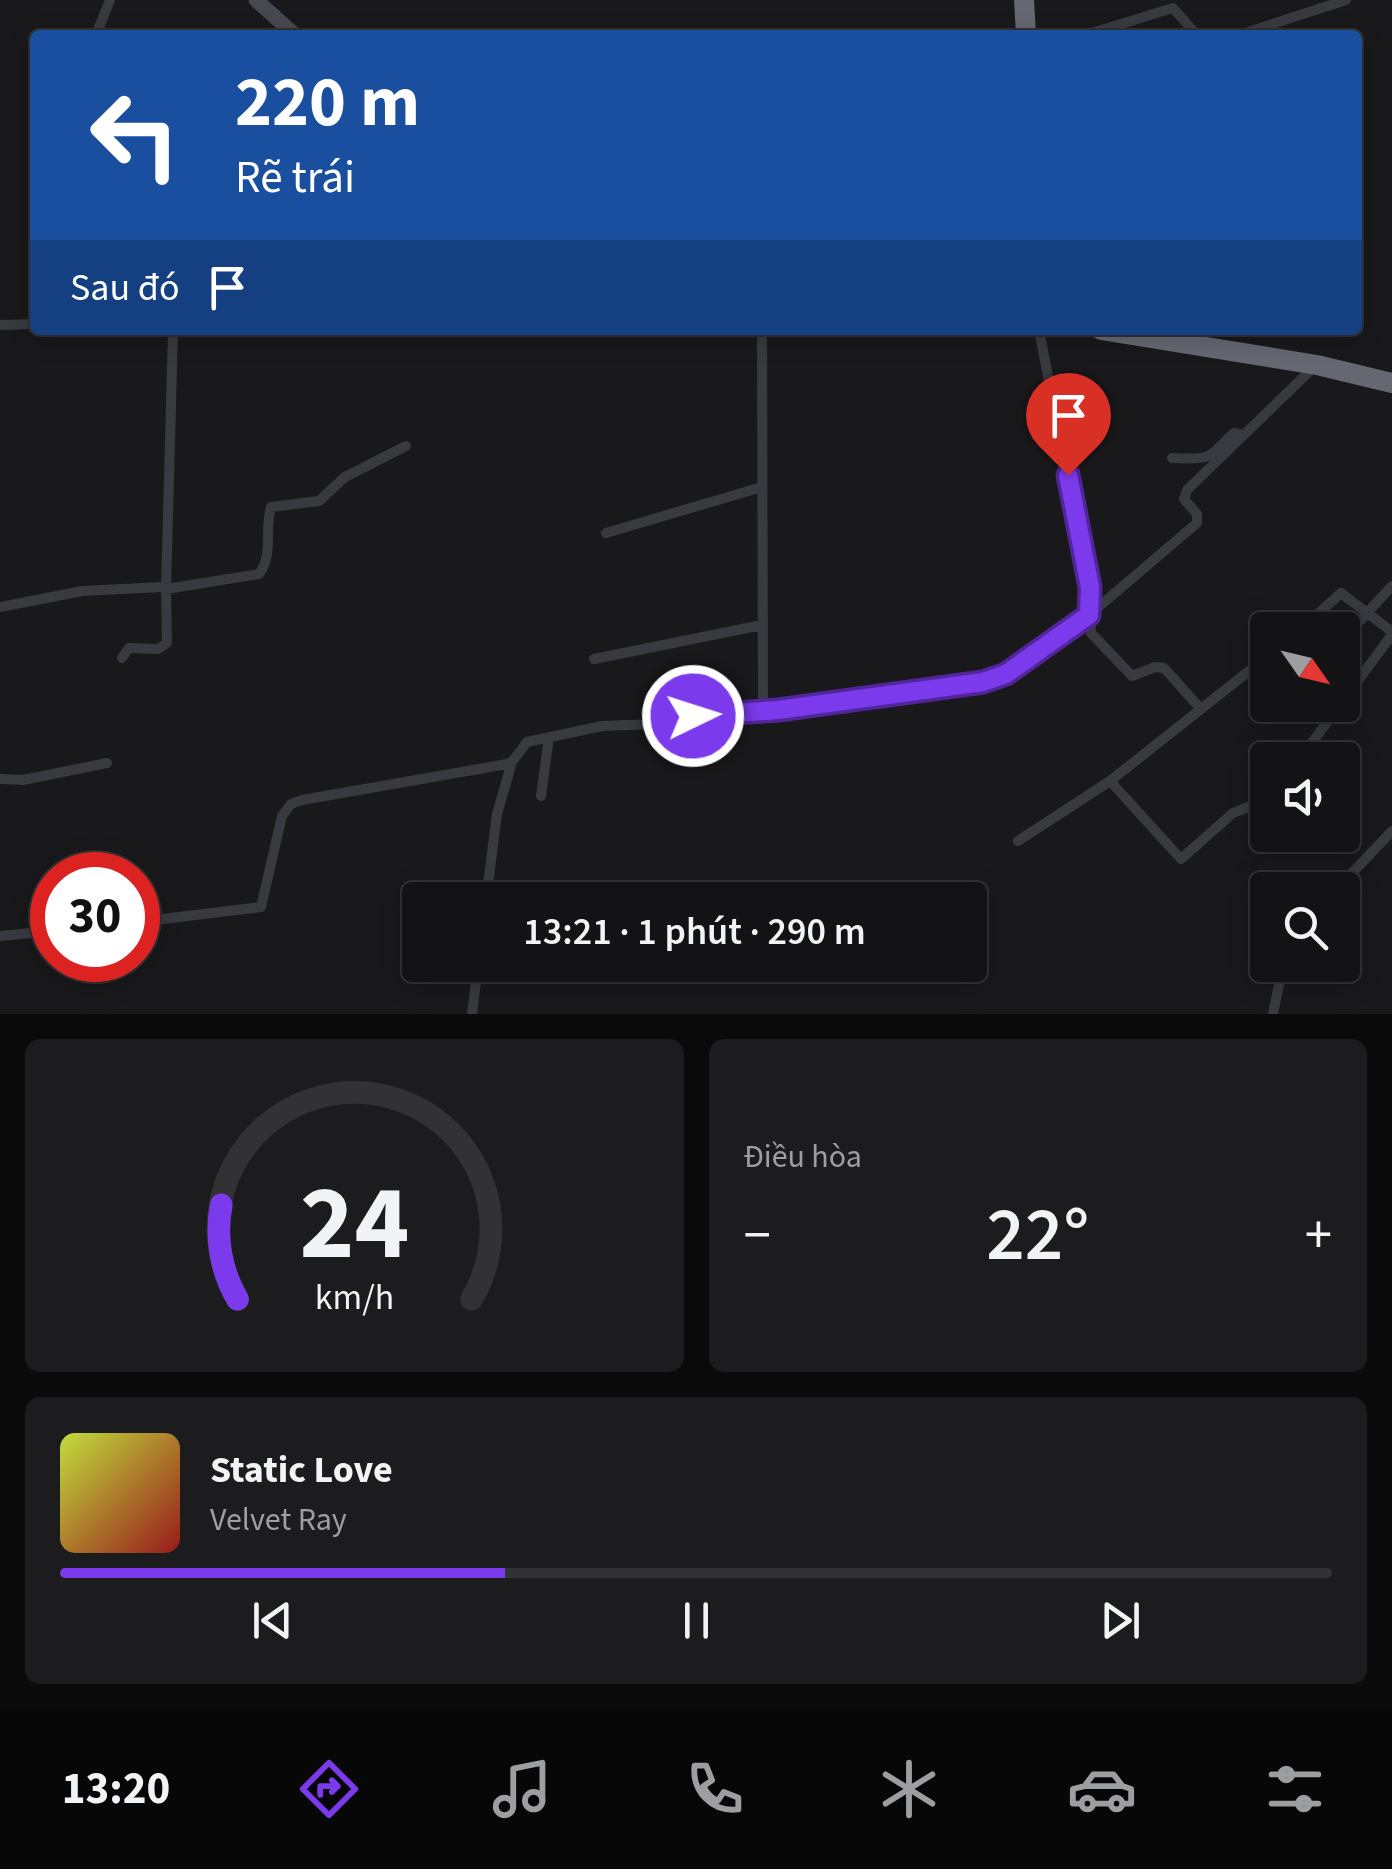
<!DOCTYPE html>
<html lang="vi">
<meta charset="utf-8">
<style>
body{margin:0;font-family:"Source Sans 3",sans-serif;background:#1c1b1d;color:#f1f3f6;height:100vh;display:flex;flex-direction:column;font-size:38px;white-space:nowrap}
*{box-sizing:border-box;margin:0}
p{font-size:32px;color:#9d9ea0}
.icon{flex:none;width:55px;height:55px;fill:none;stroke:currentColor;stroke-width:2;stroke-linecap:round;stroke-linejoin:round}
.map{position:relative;height:1014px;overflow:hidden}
.details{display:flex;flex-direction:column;gap:25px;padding:25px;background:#0a0a0b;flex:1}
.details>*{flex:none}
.top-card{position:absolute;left:30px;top:30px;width:1332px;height:305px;border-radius:10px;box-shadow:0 5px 25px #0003,0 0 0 2px #323234;background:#1a4fa0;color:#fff;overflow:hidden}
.needle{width:65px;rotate:124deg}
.buttons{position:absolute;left:1250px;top:612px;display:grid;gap:20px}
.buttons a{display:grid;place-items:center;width:110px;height:110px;border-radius:10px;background:#131214;box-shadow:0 5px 25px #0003,0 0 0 2px #323234;font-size:50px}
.speed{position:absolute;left:30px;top:852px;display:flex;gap:20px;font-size:50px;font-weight:700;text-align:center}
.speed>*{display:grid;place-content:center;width:130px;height:130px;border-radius:50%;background:#131214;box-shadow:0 5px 25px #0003,0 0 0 2px #323234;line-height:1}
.speed .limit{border:15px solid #d22;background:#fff;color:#111}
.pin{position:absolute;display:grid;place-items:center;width:85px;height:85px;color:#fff;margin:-102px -42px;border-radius:50% 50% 50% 0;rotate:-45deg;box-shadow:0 0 10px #0007}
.pin .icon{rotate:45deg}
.me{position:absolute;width:110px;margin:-55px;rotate:86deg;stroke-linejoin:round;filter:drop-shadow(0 0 8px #0008)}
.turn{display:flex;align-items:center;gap:35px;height:210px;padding:0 40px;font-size:45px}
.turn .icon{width:130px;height:130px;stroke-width:2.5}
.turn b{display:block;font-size:70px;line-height:85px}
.then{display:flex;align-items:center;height:95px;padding:0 40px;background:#0003;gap:20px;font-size:38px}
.big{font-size:75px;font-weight:600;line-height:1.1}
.details .card{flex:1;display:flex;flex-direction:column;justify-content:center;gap:15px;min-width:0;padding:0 35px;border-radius:15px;background:#1c1b1d}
.details .dial{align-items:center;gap:0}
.dial svg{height:260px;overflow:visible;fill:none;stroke:#323234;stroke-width:7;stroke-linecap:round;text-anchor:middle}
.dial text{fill:#f1f3f6;stroke:none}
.song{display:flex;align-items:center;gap:30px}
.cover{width:120px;height:120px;border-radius:15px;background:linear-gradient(135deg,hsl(70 70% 55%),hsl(0 70% 35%))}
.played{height:10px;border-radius:5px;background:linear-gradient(90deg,#7c3aed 35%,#323234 35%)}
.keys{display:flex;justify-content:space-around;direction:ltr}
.heat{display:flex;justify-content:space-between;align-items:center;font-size:55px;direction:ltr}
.details .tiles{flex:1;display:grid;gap:25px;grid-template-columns:1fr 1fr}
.card:last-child{grid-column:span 2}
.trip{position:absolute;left:402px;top:882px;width:585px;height:100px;border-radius:10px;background:#131214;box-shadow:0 5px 25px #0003,0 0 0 2px #323234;font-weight:600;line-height:100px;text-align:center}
.tab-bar{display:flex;height:160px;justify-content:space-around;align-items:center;background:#080708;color:#9d9ea0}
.tab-bar .icon{width:70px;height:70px}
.tab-bar .active{color:#7c3aed}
.tab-bar b{font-size:45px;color:#f1f3f6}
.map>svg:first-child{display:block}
</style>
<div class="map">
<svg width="1392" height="1014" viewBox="0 0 1392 1014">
<rect width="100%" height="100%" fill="#19181b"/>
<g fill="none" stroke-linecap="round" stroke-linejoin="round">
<path stroke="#393a40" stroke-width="10" d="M96,35l14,-35
M1085,35l88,-27 24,27
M1239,35l107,-35
M0,325l35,-1
M173,330l-7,259 93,-15c15,-20 5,-44 12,-67l48,-6 26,-24 61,-31
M762,330l1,381
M1039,330l50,257 2,46 41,43 23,-9 9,1 36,40
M1172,458c41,2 34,1 62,-25l10,2
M606,533l156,-46
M0,607l82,-16 81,-4 3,2 1,54 -9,6 -29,-1 -7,10
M1300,630l41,-37 50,38v5l-49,66
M1342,640l50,-54
M594,659l168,-34
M1299,760l41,-55
M0,779l23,1 84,-17
M1110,781l71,78 52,-46 18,-7 17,-15
M541,796l8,-59
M1018,841l92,-60 158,-125
M1336,890l56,-59
M486,900l11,-86 15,-52
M138,922l123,-15 21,-91 9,-12 11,-4 205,-36 5,-2 15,-20 75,-16 52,-2 39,-9 85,-5 219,-32 92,-63 108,-92v-9l-13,-15 3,-9 129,-125
M0,936l52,-5
M472,1014l6,-49
M1273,1014l10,-49"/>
<path stroke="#474950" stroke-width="15" d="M256,0l39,35"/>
<path stroke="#656871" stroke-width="20" d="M1024,0l2,35
M1101,330l216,35 75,18"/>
</g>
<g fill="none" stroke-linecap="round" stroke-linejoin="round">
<defs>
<path id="route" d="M693,716l85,-6 205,-28 23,-8 83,-59 1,-28 -22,-112"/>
</defs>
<use href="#route" stroke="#51269a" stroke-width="25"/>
<use href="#route" stroke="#7c3aed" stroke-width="18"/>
</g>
</svg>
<div class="buttons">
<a><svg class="needle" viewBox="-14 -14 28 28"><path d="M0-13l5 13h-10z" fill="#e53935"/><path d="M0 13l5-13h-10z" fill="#9d9ea0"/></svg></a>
<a><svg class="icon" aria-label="sound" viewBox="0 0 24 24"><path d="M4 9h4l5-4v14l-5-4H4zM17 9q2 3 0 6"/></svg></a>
<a><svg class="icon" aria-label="search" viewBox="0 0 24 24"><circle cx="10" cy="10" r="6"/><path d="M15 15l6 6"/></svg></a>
</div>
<div class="speed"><div class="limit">30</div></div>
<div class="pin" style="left:1068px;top:475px;background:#d93025"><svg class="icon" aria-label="arrive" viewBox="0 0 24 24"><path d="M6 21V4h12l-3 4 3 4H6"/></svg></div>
<svg class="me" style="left:693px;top:716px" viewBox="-20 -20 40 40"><circle r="17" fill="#7c3aed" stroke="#fff" stroke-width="3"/><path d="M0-11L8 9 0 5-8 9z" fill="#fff"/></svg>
<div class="trip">13:21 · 1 phút · 290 m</div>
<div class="top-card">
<div class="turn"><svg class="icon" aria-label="left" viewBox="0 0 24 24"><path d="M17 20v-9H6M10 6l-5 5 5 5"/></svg><div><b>220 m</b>Rẽ trái</div></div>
<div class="then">Sau đó<svg class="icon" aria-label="arrive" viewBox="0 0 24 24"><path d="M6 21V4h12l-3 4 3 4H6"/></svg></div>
</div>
</div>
<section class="details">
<div class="tiles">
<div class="card dial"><svg viewBox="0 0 100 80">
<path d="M14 69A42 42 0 1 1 86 69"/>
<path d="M14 69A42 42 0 0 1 9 40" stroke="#7c3aed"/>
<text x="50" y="56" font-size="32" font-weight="700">24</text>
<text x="50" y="72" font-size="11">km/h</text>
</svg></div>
<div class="card"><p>Điều hòa</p>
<div class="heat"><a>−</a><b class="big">22°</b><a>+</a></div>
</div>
<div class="card">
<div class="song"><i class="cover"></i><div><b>Static Love</b><p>Velvet Ray</p></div></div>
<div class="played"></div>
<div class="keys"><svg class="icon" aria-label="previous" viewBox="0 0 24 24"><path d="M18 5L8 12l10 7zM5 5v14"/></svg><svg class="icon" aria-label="pause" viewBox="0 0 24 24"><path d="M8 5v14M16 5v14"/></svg><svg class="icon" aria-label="next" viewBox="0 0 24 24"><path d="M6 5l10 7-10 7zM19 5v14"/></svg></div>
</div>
</div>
</section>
<nav class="tab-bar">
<b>13:20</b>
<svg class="icon active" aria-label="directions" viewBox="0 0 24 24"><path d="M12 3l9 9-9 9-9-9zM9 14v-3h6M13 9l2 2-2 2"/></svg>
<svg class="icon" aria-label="music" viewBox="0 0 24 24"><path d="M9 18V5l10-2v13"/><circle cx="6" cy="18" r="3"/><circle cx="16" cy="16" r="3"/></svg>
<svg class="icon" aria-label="phone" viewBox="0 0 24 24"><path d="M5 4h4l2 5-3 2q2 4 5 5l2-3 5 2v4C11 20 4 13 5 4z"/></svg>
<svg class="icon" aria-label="climate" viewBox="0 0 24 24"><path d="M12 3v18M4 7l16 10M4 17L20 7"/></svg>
<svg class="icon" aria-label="car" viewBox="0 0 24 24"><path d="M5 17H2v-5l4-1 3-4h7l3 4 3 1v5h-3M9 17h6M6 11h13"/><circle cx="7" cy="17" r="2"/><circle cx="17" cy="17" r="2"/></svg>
<svg class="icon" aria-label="filters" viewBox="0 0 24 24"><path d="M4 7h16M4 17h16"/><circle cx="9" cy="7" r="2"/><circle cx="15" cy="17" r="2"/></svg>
</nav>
